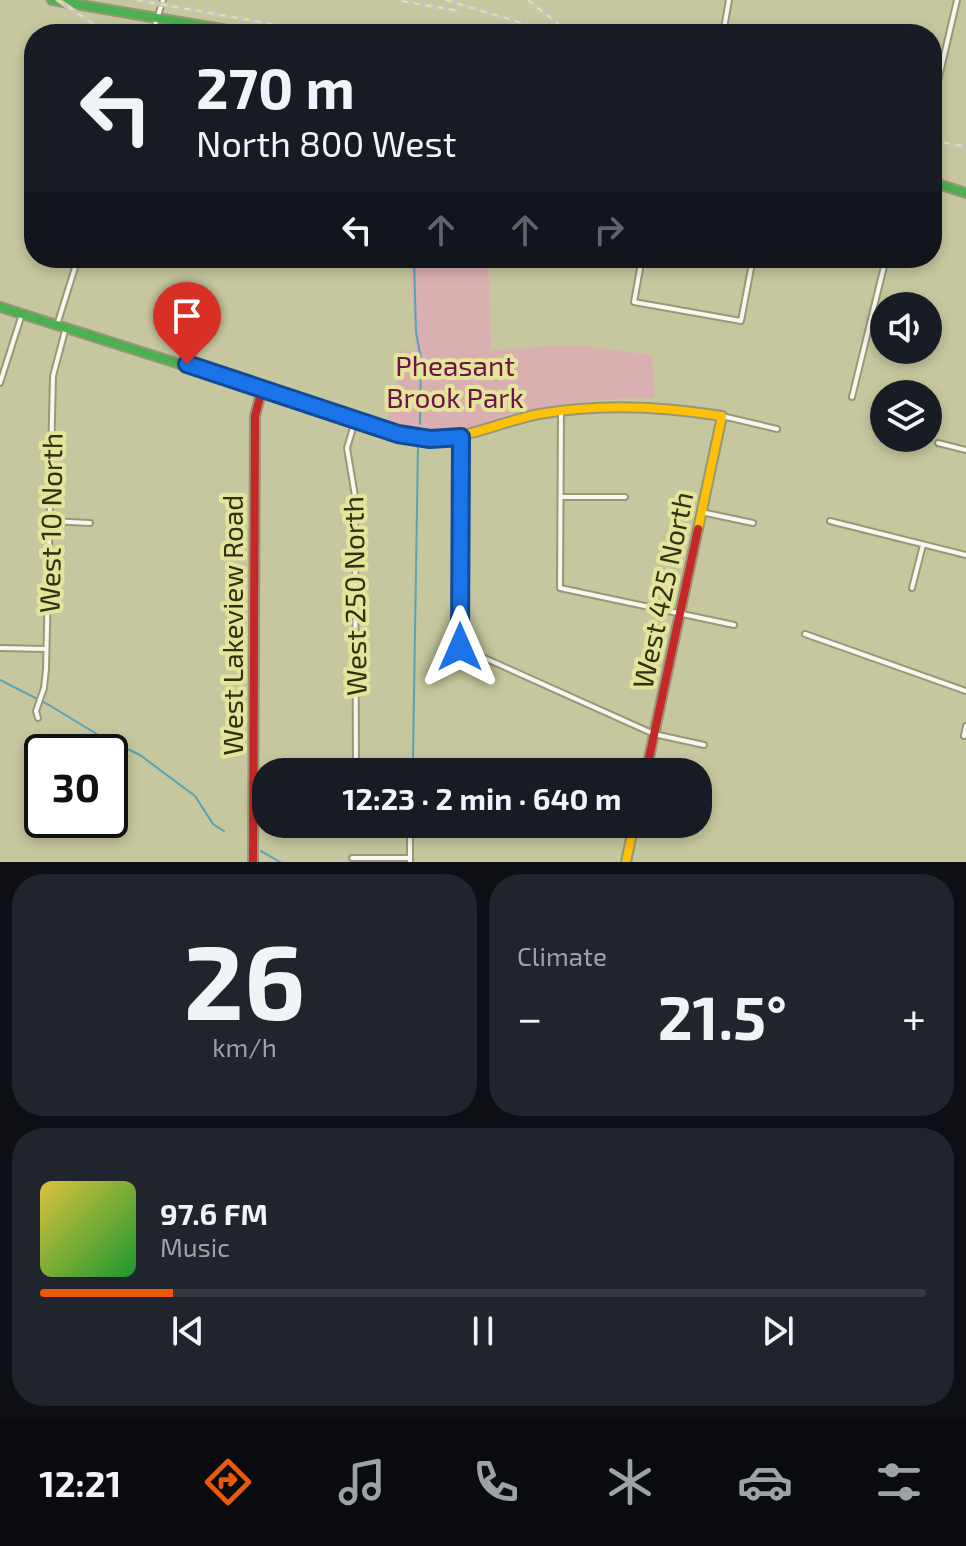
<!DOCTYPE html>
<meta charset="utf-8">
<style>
body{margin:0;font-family:"Exo 2",sans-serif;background:#20242c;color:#f1f3f6;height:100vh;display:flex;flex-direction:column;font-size:30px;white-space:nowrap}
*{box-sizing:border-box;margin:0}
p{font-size:26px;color:#9ea1a6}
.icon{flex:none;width:44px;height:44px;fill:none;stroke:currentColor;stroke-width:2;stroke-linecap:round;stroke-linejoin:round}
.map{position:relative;height:862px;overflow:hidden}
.panel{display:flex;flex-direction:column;gap:12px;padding:12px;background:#0d0f14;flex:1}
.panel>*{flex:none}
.guide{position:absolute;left:24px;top:24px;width:918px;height:244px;border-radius:32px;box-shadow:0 4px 12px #0003;background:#171b24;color:#f1f3f6;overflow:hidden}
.controls{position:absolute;left:870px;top:292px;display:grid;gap:16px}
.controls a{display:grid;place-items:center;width:72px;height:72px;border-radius:50%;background:#171b24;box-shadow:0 4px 12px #0003;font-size:40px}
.speed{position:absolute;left:24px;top:734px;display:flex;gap:16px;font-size:40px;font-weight:700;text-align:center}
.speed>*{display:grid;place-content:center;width:104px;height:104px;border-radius:50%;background:#171b24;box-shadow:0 4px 12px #0003;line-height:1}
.speed .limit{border:4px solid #111;border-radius:12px;background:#fff;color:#111}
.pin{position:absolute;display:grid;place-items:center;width:68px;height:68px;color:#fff;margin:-82px -34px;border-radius:50% 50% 50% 0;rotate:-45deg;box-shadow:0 0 8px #0007}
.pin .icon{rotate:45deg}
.me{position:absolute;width:88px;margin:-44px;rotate:0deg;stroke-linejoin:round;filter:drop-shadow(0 0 6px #0008)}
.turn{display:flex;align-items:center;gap:28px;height:168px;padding:0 40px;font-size:36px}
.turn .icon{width:104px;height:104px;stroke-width:2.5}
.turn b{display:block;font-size:56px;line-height:68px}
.lanes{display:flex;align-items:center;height:76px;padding:0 40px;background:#0003;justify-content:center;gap:40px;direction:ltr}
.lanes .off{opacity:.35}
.big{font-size:60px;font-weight:700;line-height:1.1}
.panel .widget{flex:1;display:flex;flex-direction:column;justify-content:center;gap:12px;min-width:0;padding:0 28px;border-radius:32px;background:#20242c}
.panel .dial{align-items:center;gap:0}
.dial b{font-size:104px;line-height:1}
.song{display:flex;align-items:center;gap:24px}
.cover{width:96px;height:96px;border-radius:12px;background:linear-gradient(135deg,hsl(50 70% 55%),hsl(130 70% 35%))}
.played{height:8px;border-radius:4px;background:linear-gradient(90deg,#ea580c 15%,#363941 15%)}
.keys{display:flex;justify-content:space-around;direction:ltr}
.heat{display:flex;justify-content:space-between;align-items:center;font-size:44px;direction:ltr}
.panel .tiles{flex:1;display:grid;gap:12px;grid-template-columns:1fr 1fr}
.widget:last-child{grid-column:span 2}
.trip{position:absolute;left:252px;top:758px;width:460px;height:80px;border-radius:32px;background:#171b24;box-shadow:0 4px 12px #0003;font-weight:700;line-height:80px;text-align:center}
.menu{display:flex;height:128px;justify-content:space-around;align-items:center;background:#090b0e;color:#9ea1a6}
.menu .icon{width:56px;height:56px}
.menu .current{color:#ea580c}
.menu b{font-size:36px;color:#f1f3f6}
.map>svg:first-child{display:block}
</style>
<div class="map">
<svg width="966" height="862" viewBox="0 0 966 862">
<rect width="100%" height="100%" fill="#c6c79e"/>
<path fill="#daafb1" d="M412,258h76l3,92 82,-5 79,10 2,43c-46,0 -95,5 -141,15 -10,2 -19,9 -29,12 -32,9 -66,8 -97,-1l17,-74 12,3 -6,-91z"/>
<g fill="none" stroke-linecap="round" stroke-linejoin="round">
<path stroke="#57a4b6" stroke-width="2" d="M414,258l2,74 5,27 -1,65
M0,680l49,25 51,31 40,19 55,41 18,28 11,7
M413,758l5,-312
M261,851l19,11"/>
<defs>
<path id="street" d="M152,34l11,-34
M723,34l6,-34
M932,107l25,-107
M642,258l-8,44 107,19 12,-63
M315,263l2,-5
M57,325l21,-67
M0,383l22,-69
M852,397l34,-139
M561,413l-1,175 174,37
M722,416l55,13
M355,421l-8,27 8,48 1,276
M461,437l-1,210 194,87 50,11
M938,443l28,7
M561,497h64
M701,512l52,11
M50,521l40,2
M830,521l136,34
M912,588l11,-43
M805,634l161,57
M0,648l46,1
M38,718l-2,-7 8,-23 2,-19 7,-293 13,-49
M964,736l2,-10
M253,781h13
M410,824v38
M352,858h58"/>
<path id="fast" d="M52,0l199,34
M932,182l34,11
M0,307l296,94"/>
<path id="slow" d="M296,401c43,16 89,38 135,38 37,0 72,-18 108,-25 61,-11 122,-8 183,2l-24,113
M626,862l8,-38"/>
<path id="jam" d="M646,772l52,-243
M253,862l2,-446 7,-27"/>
</defs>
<use href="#street" stroke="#989878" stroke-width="8"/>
<use href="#fast" stroke="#989878" stroke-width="12"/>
<use href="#slow" stroke="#989878" stroke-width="12"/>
<use href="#jam" stroke="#989878" stroke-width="12"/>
<use href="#street" stroke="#f6f7f0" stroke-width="4"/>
<use href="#fast" stroke="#4caf50" stroke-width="8"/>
<use href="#slow" stroke="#ffc107" stroke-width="8"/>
<use href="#jam" stroke="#c62828" stroke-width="8"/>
<defs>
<path id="rail" d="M58,0l50,34
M137,0l190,34
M446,0l109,33
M528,0l43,34
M402,1l57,10
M932,140l34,7"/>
</defs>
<use href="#rail" stroke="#c6c6ba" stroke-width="5"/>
<use href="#rail" stroke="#e3e59a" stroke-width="2" stroke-dasharray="6" stroke-linecap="butt"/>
</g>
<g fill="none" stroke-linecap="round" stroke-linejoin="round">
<defs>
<path id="route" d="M187,364l211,70 32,5 31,-2 -1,210"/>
</defs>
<use href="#route" stroke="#114b97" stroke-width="20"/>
<use href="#route" stroke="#1a73e8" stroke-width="14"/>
</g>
<g text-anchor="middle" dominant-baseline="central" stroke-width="8" stroke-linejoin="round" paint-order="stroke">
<g font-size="28" fill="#6f124a" stroke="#e3e59a">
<text x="455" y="365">Pheasant<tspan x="455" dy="32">Brook Park</tspan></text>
</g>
<g font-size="28" fill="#303112" stroke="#e3e59a">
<text transform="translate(50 523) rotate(-89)">West 10 North</text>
<text transform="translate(662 590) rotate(-78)">West 425 North</text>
<text transform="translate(354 596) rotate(-91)">West 250 North</text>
<text transform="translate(232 625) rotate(-90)">West Lakeview Road</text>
</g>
</g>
</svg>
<div class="controls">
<a><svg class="icon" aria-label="sound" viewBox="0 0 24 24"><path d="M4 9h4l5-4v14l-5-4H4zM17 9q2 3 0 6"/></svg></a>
<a><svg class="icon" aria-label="layers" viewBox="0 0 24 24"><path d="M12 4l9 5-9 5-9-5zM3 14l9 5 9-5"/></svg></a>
</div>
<div class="speed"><div class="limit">30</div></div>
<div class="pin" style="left:187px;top:364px;background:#d93025"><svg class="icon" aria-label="arrive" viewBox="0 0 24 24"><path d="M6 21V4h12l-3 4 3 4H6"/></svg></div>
<svg class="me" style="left:460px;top:647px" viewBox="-20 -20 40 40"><path d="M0-17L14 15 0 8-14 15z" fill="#1a73e8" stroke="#fff" stroke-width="4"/></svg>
<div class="trip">12:23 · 2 min · 640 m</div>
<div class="guide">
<div class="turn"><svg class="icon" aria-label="left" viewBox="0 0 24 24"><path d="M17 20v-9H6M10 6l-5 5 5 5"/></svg><div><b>270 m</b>North 800 West</div></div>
<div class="lanes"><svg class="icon" aria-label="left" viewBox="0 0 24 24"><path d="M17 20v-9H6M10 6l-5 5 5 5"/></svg><svg class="icon off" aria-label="ahead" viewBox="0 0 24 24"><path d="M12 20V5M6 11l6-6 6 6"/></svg><svg class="icon off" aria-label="ahead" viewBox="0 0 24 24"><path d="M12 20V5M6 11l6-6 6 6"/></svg><svg class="icon off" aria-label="right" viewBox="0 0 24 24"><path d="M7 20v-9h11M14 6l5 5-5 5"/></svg></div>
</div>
</div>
<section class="panel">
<div class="tiles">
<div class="widget dial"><b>26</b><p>km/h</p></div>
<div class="widget"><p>Climate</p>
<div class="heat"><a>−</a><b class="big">21.5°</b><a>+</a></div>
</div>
<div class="widget">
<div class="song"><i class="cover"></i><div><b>97.6 FM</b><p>Music</p></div></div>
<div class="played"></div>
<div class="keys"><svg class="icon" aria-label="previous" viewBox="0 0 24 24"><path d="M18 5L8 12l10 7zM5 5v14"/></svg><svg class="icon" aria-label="pause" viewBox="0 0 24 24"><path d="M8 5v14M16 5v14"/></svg><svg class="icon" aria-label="next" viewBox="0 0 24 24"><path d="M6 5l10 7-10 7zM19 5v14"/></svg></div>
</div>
</div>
</section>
<nav class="menu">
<b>12:21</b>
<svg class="icon current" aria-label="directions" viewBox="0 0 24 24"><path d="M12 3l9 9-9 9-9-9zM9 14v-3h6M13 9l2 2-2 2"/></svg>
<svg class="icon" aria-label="music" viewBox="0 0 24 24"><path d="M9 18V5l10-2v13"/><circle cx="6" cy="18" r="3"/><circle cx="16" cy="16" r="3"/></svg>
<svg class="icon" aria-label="phone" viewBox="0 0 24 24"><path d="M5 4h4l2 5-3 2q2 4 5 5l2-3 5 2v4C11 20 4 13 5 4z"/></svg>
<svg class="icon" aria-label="climate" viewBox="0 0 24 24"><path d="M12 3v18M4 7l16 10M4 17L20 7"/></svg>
<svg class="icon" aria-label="car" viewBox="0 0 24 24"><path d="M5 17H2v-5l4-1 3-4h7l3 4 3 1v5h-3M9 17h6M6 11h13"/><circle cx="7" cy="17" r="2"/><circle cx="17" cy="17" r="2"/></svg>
<svg class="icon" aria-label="filters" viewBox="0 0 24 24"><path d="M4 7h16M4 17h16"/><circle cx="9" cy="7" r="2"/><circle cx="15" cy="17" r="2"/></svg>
</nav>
